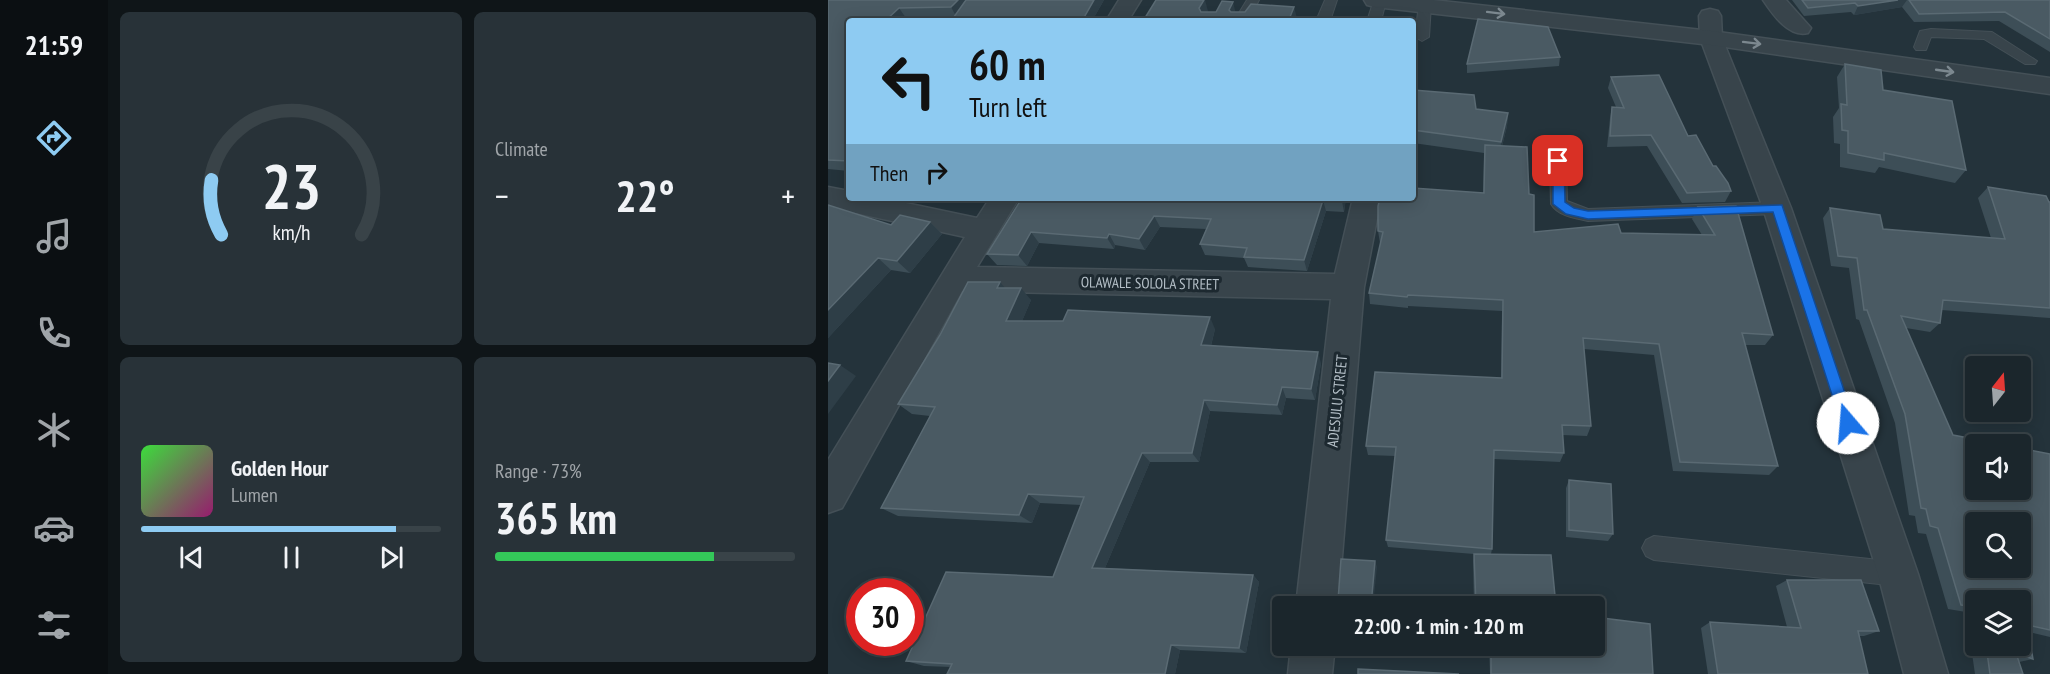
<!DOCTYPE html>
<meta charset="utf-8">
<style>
body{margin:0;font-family:"PT Sans Narrow",sans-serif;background:#283238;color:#f1f3f6;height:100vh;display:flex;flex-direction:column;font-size:22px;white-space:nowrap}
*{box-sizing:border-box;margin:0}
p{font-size:20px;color:#a0a5a9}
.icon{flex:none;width:33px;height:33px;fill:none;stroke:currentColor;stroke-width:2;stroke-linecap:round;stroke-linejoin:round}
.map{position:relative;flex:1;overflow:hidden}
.details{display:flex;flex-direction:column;gap:12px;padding:12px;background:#0f1518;width:720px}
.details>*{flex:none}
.banner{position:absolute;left:18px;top:18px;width:570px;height:183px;border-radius:6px;box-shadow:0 3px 15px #0003,0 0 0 2px #394348;background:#8ecbf2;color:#111;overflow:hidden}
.needle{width:39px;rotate:17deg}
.fabs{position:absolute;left:1137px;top:356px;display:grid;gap:12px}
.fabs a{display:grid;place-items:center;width:66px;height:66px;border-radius:6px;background:#1b262c;box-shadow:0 3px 15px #0003,0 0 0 2px #394348;font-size:30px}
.speed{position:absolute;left:18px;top:578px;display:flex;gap:12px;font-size:30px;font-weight:700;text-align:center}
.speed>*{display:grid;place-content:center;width:78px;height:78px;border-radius:50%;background:#1b262c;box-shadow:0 3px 15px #0003,0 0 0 2px #394348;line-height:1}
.speed .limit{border:9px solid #d22;background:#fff;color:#111}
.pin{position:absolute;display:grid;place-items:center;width:51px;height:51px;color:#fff;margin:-26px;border-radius:12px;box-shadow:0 3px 9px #0006}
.me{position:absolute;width:66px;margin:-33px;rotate:342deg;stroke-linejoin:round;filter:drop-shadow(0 0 4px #0008)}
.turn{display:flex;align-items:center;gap:21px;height:126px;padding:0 24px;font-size:27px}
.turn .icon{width:78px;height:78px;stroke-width:2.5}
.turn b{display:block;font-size:42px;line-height:51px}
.then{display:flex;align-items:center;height:57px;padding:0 24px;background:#0003;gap:12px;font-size:22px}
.big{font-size:45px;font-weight:700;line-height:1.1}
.details .widget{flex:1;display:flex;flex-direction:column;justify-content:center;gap:9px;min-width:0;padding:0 21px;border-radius:9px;background:#283238}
.details .dial{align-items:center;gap:0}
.dial svg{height:156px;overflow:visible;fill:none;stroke:#394348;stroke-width:7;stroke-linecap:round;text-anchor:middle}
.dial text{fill:#f1f3f6;stroke:none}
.song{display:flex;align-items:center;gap:18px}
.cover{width:72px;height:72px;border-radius:9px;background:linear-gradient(135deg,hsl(120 70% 55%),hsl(320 70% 35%))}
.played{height:6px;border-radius:3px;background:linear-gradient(90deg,#8ecbf2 85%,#394348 85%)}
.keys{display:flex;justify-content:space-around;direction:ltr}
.heat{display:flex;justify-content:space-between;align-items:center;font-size:33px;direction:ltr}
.charge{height:9px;border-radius:4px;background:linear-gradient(90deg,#34c759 73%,#394348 0)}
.details .tiles{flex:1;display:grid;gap:12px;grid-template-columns:repeat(2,1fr)}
.trip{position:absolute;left:444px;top:596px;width:333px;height:60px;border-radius:6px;background:#1b262c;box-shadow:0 3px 15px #0003,0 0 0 2px #394348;font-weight:700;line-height:60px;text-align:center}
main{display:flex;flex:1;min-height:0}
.menu{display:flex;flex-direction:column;width:108px;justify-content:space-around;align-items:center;background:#0b0f12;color:#a0a5a9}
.menu .icon{width:42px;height:42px}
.menu .current{color:#8ecbf2}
.menu b{font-size:27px;color:#f1f3f6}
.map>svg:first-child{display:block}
</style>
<main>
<nav class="menu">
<b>21:59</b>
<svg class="icon current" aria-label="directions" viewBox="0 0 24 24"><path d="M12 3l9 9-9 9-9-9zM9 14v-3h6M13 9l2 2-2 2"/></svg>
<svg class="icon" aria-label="music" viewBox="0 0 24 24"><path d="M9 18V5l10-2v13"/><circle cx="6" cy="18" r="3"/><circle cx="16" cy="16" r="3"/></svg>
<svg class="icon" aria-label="phone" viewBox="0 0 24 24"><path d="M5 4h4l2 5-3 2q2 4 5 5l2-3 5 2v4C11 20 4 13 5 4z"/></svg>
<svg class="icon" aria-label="climate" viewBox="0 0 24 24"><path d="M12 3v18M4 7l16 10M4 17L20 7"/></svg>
<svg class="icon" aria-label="car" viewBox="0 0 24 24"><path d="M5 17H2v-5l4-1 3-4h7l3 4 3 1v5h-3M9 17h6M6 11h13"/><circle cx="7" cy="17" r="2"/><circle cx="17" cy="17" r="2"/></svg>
<svg class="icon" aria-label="filters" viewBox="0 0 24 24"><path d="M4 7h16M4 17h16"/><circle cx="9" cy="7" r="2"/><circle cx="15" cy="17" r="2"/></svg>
</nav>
<section class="details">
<div class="tiles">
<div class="widget dial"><svg viewBox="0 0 100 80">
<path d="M14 69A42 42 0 1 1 86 69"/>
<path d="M14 69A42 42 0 0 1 9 41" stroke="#8ecbf2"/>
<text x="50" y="56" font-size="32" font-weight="700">23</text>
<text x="50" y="72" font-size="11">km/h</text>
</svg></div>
<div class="widget"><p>Climate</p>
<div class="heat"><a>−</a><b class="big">22°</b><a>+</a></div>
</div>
<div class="widget">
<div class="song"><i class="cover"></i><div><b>Golden Hour</b><p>Lumen</p></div></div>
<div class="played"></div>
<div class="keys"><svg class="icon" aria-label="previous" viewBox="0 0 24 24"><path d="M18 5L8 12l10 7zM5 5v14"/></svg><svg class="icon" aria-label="pause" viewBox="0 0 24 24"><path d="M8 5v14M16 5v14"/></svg><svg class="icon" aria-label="next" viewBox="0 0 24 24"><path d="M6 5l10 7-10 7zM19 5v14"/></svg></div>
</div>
<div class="widget"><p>Range · 73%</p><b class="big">365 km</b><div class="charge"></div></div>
</div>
</section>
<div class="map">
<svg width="1222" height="674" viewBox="0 0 1222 674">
<rect width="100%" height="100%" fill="#24333b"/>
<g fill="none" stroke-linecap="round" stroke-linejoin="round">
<defs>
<path id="service" d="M419,0h12l-11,21h-14z
M497,0h12l-7,21h-14z
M546,0l12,1 -5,20h-14z
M597,0l6,4 -2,33 -7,4 -7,-4 4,-33z
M1103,29l61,3 45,29 -2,3h-10l-41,-25 -53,-2 -5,13h-10l-2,-3 6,-16z
M730,156l6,1 2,4 1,40 21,8 189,-7 6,2 2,4 -2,4 -6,2 -189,7c-13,-3 -30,-5 -37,-17l-1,-43 2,-4z
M826,536l244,26 9,3 3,9 -3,9 -9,3 -244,-26 -8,-4 -4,-8 4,-8z"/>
<path id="minor" d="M291,0h22l-13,21h-22z
M935,0h23l25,28 -3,5c-19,5 -35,-18 -45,-33z
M882,9l8,2 3,5 1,22 69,170 127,366 30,100h-44l-26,-100 -115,-366 -63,-170 -1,-22 3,-5z
M0,187l21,4v7h33l95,20 13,-20h29l-42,69 358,7 18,-76h28l-17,89 -26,319h-42l35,-307 -369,-8 -120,217 -14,5v-53l137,-223 -137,-30z
M463,645h44l-3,29h-44z"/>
<path id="tertiary" d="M536,0h69l278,31 339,47v16l-339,-49 -336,-38 -8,-2z"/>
</defs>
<use href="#service" stroke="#445057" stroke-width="2"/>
<use href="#minor" stroke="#445057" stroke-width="3"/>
<use href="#tertiary" stroke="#445057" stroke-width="3"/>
<use href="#service" fill="#38444b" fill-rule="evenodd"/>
<use href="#minor" fill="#38444b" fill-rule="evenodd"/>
<use href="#tertiary" fill="#38444b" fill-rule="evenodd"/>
</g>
<path fill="#3d4e57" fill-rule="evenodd" d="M0,0h276l-12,21h-141l2,-3h-47l-4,3h-53v150l-21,-2z
M964,0h258v52l-51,-31 -85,1 -12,-15 -48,8 -3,-3 -47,4z
M732,57l-1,9 -92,7v-9z
M1017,64l38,26 83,80 -11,13 -76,-16 -4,6 -35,-6v-23l-6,-1 -1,-26 6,-9 -2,-31z
M783,77l77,59 25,30 18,25 -6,11 -43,1 -35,-57 -40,1 3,-29 2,-11h4l-8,-19z
M585,90l63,19 32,4 -1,13 -5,20 27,48 5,38 168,3 -10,-16 6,-12 38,-1 37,129 -8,10h-20l33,121 -9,9 -96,-4 -19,-116 -70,-6 7,77 -4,10 -25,-1 2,18 -4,9 -66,-3 -2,90 -1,5 65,52h-82l-1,-45 1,-7 -86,-7 -2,-7 9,-84 -27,-1 -2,-9 135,-68 1,-67 -94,-5v2l-38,-4 -1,-11 12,-50h-1l-2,-12 105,-38 1,-40 -71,-10z
M1160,187l62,15v116l-109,-8 -1,13 -10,9 -24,-4 47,107 97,19v183l-21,-5 4,27 -14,3 4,12h-48l-9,-62 -18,-3 -22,-75 -8,-1 -3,-17 -6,-1 -14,-92 -36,-103 -3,-1 -7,-51 -18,-2 -8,-48 7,-10 53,21 108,9 -13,-40zM1148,600l44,45h-44z
M194,198h324l-2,14 -18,-1 -19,60 -59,-4 -4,-9 -39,-3 -5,-11 6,-15 -46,-2 -15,23 -30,-5 -1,4 -75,-6 -12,23 -30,-1 -10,-11z
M0,205l63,20 39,-3 12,12 -32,39 -19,-3 -63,68z
M177,288l26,12 -9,21 193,8 -4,17 110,17 -6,37 -29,-2 -4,17 -72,-4 -11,51h-49l-45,106 148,7 6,7 -13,71 -66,-3 -5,24h-228l4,-7 -27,-1 -18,-5 147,-84 28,-72 -41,-2 -8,20 -134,-7 -17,-8 49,-92 -18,-2 -14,-10 42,-69z
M741,480l44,54 -5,7 -42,-4v-49z
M959,580l92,51 -15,5h-5l9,38h-160l-7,-46 9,-6 77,5 -11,-41z
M661,645h105l59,29h-163z"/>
<path fill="#2e3e47" d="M130,0h15l-16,18 -6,-11z
M266,0h10l-12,21h-10z
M377,0l3,11 -5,9 -4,-12z
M1070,0h9l-5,7 -48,8 4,-9z
M405,2l3,12 -4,7 -3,-11z
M466,7l3,11 -7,-1z
M71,8l7,10 -4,3h-17z
M680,113l-1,13 -7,29 1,-13z
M514,198h4l-2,14 -2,-11z
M495,200l3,11 -19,60 -3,-11z
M326,216l6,11 -15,23 -6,-11z
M102,222l12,12 -32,39 -13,-12z
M203,232l8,11 -12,23 -9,-11z
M281,234l6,11 -1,4 -7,-11z
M50,258l13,12 -63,68v-28z
M172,282l10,12 -13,-6z
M193,288l10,12 -14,33 -11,-12z
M382,317l5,12 -7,28 -7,-12z
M490,352l3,11 -6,37 -4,-11z
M12,365l16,11 -28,38v-33z
M454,387l4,11 -4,17 -5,-10z
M376,400l6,11 -11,51 -7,-9z
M314,453l8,9 -48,113 -10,-7z
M200,494l12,9 -8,20 -13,-8z
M547,561l2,6 -4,39h-2z
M425,575l6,7 -13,71 -7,-5z
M343,645l9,5 -5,24h-10z"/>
<path fill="#4a5a63" stroke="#5a6a73" stroke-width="1.5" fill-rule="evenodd" d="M0,0h130l-7,7 -52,1 -14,13h-36v140l-21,-1z
M138,0h128l-12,21h-131z
M328,0h48l-5,8 2,4h15l6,-11 11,1 -4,8 2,2h14l6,-8 43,3 -4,10 49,4h-196z
M974,0h96l-40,6 -3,-3 -47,5z
M1081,0h141v39l-45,-27 -86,2z
M650,19l70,8 12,30 -93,7z
M1017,64l36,6 2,20 69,11 14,69 -82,-17v7l-36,-7v-22l-6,-1 -1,-26 6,1z
M831,75l29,61 8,-1 17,31h3l12,17 3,8 -44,2 -36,-58 -41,1 2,-29 12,1 -13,-31z
M585,90l61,5 2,14 32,4 -7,29 -88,-12z
M657,145l42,2 2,47 5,1v37l84,-8 3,9 94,2 -17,-28 38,-1 37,129 -31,-2 36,133 -98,-4 -21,-118 -76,-6 8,88 -29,-1 2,28 -70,-3 -2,99 -106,-9 10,-93 -30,-1 9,-74 127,6 1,-78 -95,-5 -1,2 -38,-4 14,-61 -5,-1v-25l2,-8h33v-10l71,5z
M1160,187l58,9 3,6h1v106l-107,-8 -3,23 -39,-7 52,119 47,9h-24v45h44v-41l30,6v176l-23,-5 6,34 -17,-6 7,21h-33l-4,-29h34v-45h-44v6l-15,-1 -23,-77 -8,-2 -4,-17 -5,-1 -16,-94 -38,-104h-3l-7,-52 -19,-2 -8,-48 50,7 3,14 122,10zM1148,522h44v45h-44z
M194,198h320v3l-19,-1 -19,60 -60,-3 3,-9 -47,-4 11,-25 -57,-3 -15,23 -30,-5 -2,4 -76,-6 -13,23 -31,-1z
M0,205l63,20 9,-10 30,7 -33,39 -19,-3 -50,52z
M140,282h32l-3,6h24l-15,33h57l5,-11 142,7 -9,28 117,7 -7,37 -29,-2 -5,18 -73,-5 -12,53h-50l-50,115 161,7 -14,73 -68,-3 -6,29h-218l5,-10 -46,-3 40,-89 107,5 31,-80 -56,-3 -9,21 -138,-7 54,-101 -37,-3 42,-69z
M0,363l12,2 -12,16z
M741,480l42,4 2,50 -44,-4z
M646,554l77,1 5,51h-80z
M513,559l34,2 -4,45h-36v-3l3,-2z
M959,580h74l18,51h-21l10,43h-150l-8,-52 91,6z
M766,617l56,7 3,50h-162v-29h103z
M530,669l101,5h-101z"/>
<defs><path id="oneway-shaft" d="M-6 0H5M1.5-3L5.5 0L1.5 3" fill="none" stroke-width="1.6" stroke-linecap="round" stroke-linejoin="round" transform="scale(1.5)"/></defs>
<g stroke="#7c888f">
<use href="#oneway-shaft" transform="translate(668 13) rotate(7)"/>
<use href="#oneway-shaft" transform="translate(924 43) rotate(7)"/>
<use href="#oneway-shaft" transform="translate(1117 71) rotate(8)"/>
</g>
<path fill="#1a73e8" stroke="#114b97" stroke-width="1.5" d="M730,157l6,4 1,41 9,6 14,3 194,-6 73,218 -2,5 -5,2 -5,-2 -2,-5 -68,-211 -185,7 -22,-5 -13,-10v-43z"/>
<g text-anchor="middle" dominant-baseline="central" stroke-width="6" stroke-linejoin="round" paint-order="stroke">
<g font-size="15" fill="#b4bfc7" stroke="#1d2930">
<text transform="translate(322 283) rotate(1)">OLAWALE SOLOLA STREET</text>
<text transform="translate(509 401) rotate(-84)">ADESULU STREET</text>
</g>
</g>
</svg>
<div class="fabs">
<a><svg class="needle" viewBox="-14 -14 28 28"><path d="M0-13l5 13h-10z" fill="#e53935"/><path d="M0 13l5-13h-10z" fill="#a0a5a9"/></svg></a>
<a><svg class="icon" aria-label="sound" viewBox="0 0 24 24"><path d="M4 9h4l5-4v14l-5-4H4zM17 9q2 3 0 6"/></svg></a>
<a><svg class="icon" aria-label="search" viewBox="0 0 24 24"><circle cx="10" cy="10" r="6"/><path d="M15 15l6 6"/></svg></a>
<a><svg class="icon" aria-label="layers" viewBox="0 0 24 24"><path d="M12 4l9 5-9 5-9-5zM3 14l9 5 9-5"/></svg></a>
</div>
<div class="speed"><div class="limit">30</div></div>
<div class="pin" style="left:730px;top:161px;background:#d93025"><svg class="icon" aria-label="arrive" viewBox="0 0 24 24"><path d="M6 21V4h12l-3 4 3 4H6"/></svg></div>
<svg class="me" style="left:1020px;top:423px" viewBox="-20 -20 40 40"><circle r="19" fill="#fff"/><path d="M0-13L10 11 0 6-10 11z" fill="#1a73e8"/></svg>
<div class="trip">22:00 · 1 min · 120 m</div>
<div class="banner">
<div class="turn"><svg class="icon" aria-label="left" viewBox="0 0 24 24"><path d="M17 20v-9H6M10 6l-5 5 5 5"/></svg><div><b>60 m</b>Turn left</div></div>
<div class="then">Then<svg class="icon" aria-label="right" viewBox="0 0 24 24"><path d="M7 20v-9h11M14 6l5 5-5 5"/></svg></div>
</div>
</div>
</main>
